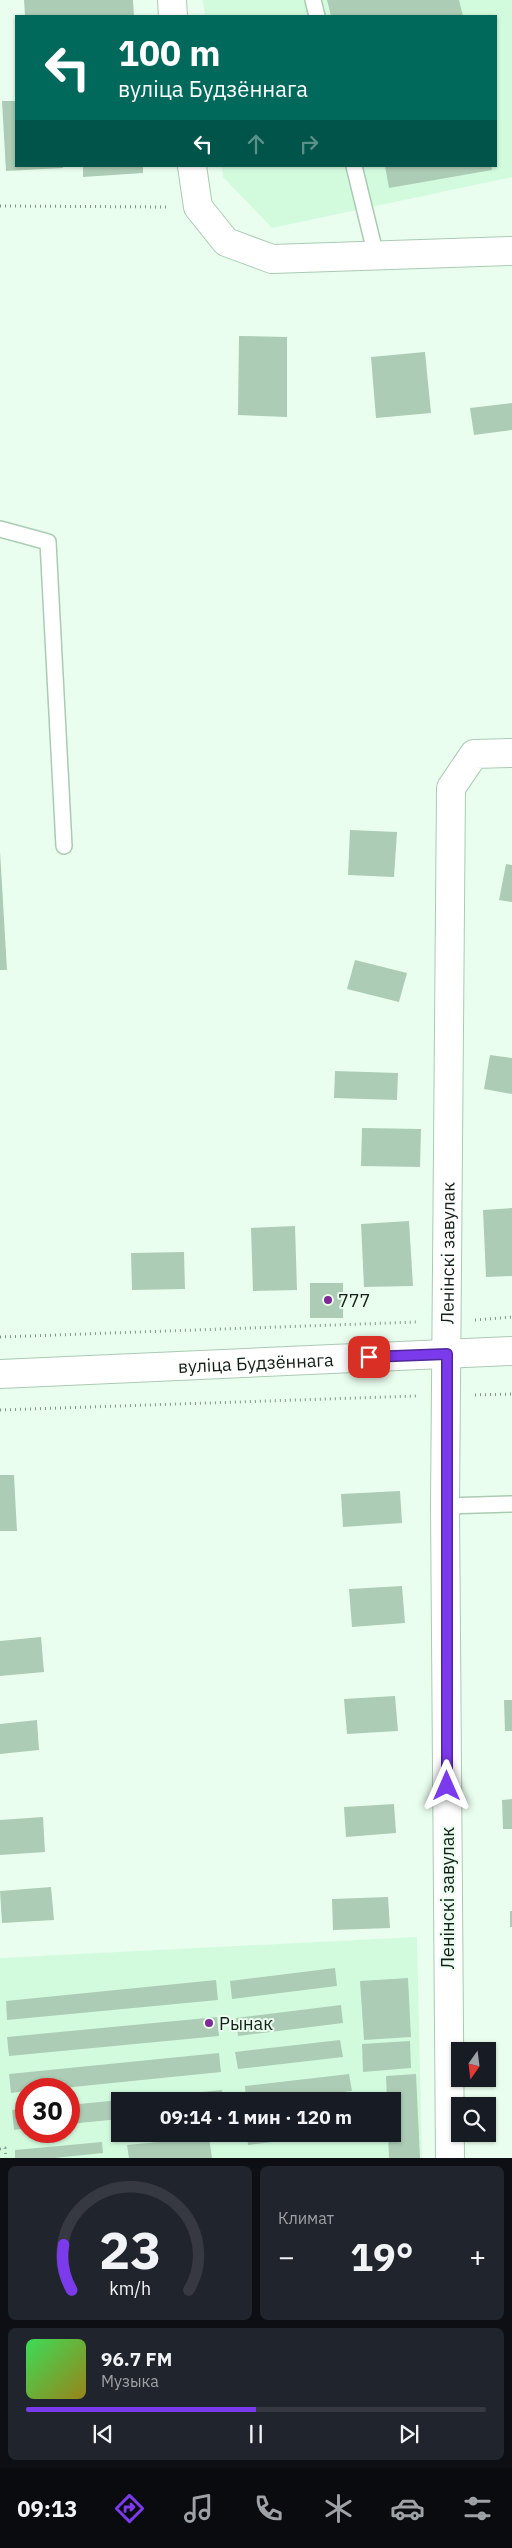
<!DOCTYPE html>
<html lang="ru">
<meta charset="utf-8">
<style>
body{margin:0;font-family:"IBM Plex Sans",sans-serif;background:#20242c;color:#f1f3f6;height:100vh;display:flex;flex-direction:column;font-size:19px;white-space:nowrap}
*{box-sizing:border-box;margin:0}
p{font-size:16px;color:#9ea1a6}
.icon{flex:none;width:28px;height:28px;fill:none;stroke:currentColor;stroke-width:2;stroke-linecap:round;stroke-linejoin:round}
.map{position:relative;height:2158px;overflow:hidden}
.sheet{display:flex;flex-direction:column;gap:8px;padding:8px;background:#0d0f14;flex:1}
.sheet>*{flex:none}
.banner{position:absolute;left:15px;top:15px;width:482px;height:152px;border-radius:0px;box-shadow:0 1px 4px #0004;background:#00695c;color:#fff;overflow:hidden}
.needle{width:32px;rotate:194deg}
.fabs{position:absolute;left:451px;top:2042px;display:grid;gap:10px}
.fabs a{display:grid;place-items:center;width:45px;height:45px;border-radius:0px;background:#171b24;box-shadow:0 1px 4px #0004;font-size:25px}
.speed{position:absolute;left:15px;top:2078px;display:flex;gap:10px;font-size:25px;font-weight:700;text-align:center}
.speed>*{display:grid;place-content:center;width:65px;height:65px;border-radius:50%;background:#171b24;box-shadow:0 1px 4px #0004;line-height:1}
.speed .limit{border:8px solid #d22;background:#fff;color:#111}
.pin{position:absolute;display:grid;place-items:center;width:42px;height:42px;color:#fff;margin:-21px;border-radius:10px;box-shadow:0 2px 8px #0006}
.me{position:absolute;width:55px;margin:-28px;rotate:0deg;stroke-linejoin:round;filter:drop-shadow(0 0 4px #0008)}
.turn{display:flex;align-items:center;gap:18px;height:105px;padding:0 20px;font-size:22px}
.turn .icon{width:65px;height:65px;stroke-width:2.5}
.turn b{display:block;font-size:35px;line-height:42px}
.lanes{display:flex;align-items:center;height:48px;padding:0 20px;background:#0003;justify-content:center;gap:25px;direction:ltr}
.lanes .off{opacity:.35}
.big{font-size:38px;font-weight:700;line-height:1.1}
.sheet .widget{flex:1;display:flex;flex-direction:column;justify-content:center;gap:8px;min-width:0;padding:0 18px;border-radius:8px;background:#20242c}
.sheet .dial{align-items:center;gap:0}
.dial svg{height:130px;overflow:visible;fill:none;stroke:#363941;stroke-width:7;stroke-linecap:round;text-anchor:middle}
.dial text{fill:#f1f3f6;stroke:none}
.song{display:flex;align-items:center;gap:15px}
.cover{width:60px;height:60px;border-radius:8px;background:linear-gradient(135deg,hsl(130 70% 55%),hsl(50 70% 35%))}
.played{height:5px;border-radius:2px;background:linear-gradient(90deg,#7c3aed 50%,#363941 50%)}
.keys{display:flex;justify-content:space-around;direction:ltr}
.heat{display:flex;justify-content:space-between;align-items:center;font-size:28px;direction:ltr}
.sheet .tiles{flex:1;display:grid;gap:8px;grid-template-columns:1fr 1fr}
.widget:last-child{grid-column:span 2}
.trip{position:absolute;left:111px;top:2092px;width:290px;height:50px;border-radius:0px;background:#171b24;box-shadow:0 1px 4px #0004;font-weight:700;line-height:50px;text-align:center}
.dock{display:flex;height:80px;justify-content:space-around;align-items:center;background:#090b0e;color:#9ea1a6}
.dock .icon{width:35px;height:35px}
.dock .current{color:#7c3aed}
.dock b{font-size:22px;color:#f1f3f6}
.map>svg:first-child{display:block}
</style>
<div class="map">
<svg width="512" height="2158" viewBox="0 0 512 2158">
<rect width="100%" height="100%" fill="#eafeef"/>
<path fill="#d2fbde" fill-rule="evenodd" d="M203,0h309v177l-240,51 -49,-51 -1,-11h274v-150h-291z
M417,1937l5,221h-422v-200zM26,2089h43v42h-43zM120,2101h272v33h-272z"/>
<path fill="#acccb5" d="M24,0h109l1,16h-109z
M327,0h132l4,16h-132z
M2,101h14v65h47v2l-57,3z
M83,166h60v7l-60,4z
M385,166h106l1,4 -103,18z
M239,336l48,1v80l-49,-2z
M425,352l6,61 -55,5 -5,-61z
M512,403v27l-38,5 -4,-27z
M350,830l47,2 -3,45 -46,-2z
M0,851l7,119h-7z
M506,864l6,1v37l-13,-2z
M355,960l52,13 -8,29 -52,-13z
M490,1055l22,3v36l-28,-5z
M335,1071l63,2 -1,27 -63,-2z
M362,1128l59,1 -1,38 -59,-1z
M512,1208v68l-26,1 -3,-67z
M409,1221l4,65 -49,1 -3,-63z
M295,1226l2,64 -44,1 -2,-63z
M184,1252l1,37 -53,1 -1,-37z
M310,1283h33v35h-33z
M0,1475h14l3,56h-17z
M400,1491l2,32 -59,4 -2,-33z
M402,1586l3,37 -53,4 -3,-38z
M41,1637l3,35 -44,4v-35z
M395,1696l3,35 -51,3 -3,-35z
M504,1700h8v31h-7z
M37,1720l2,30 -39,4v-30z
M512,1799v30h-9l-1,-29z
M394,1804l2,29 -50,4 -2,-30z
M43,1817l2,35 -45,3v-35z
M51,1887l3,33 -52,3 -2,-32z
M388,1897l2,31 -57,2 -1,-31z
M510,1911h2v16h-2z
M335,1968l2,18 -105,13 -2,-18z
M408,1978l3,59 -47,3 -4,-59z
M216,1980l2,20 -211,20 -1,-19z
M341,2005l2,18 -105,13 -2,-18z
M217,2017l2,19 -210,20 -2,-19z
M340,2040l3,17 -105,12 -3,-17z
M410,2041l1,27 -48,4 -1,-28z
M219,2053l2,19 -168,17h-27v2l-15,2 -2,-19z
M349,2074l3,17 -83,10h-23l-1,-15z
M416,2074l4,84h-31l-1,-24h4v-33h-5l-1,-25z
M222,2090l1,11h-103v18l-51,5v-19z
M26,2109v19l-12,2 -2,-20z
M247,2134h83v1l-82,10z
M209,2137l3,21h-83l-2,-13z
M102,2142l1,11 -49,5h-39v-8z"/>
<g fill="none" stroke-linecap="round" stroke-linejoin="round">
<defs>
<path id="service" d="M313,0l4,16
M354,166l22,90
M0,529l48,13 16,304
M445,1506l67,-2"/>
<g id="minor">
<path d="M172,0l1,16"/>
<path d="M192,166l6,41 28,35 46,17 240,-8"/>
<path id="s1" d="M450,2158l-5,-652 6,-718 23,-34 38,-1"/>
</g>
<g id="tertiary">
<path id="s2" d="M0,1374l512,-23"/>
</g>
</defs>
<use href="#service" stroke="#aacbb3" stroke-width="18"/>
<use href="#minor" stroke="#aacbb3" stroke-width="30"/>
<use href="#tertiary" stroke="#aacbb3" stroke-width="30"/>
<path stroke="#859589" stroke-width="3" stroke-dasharray="1 4" stroke-linecap="butt" d="M0,206l170,1
M475,1320l37,-3
M0,1337l417,-15
M475,1395l37,-1
M0,1410l416,-14
M0,2149l5,-1 1,10"/>
<use href="#service" stroke="#fff" stroke-width="15"/>
<use href="#minor" stroke="#fff" stroke-width="28"/>
<use href="#tertiary" stroke="#fff" stroke-width="28"/>
</g>
<g fill="none" stroke-linecap="round" stroke-linejoin="round">
<defs>
<path id="route" d="M369,1357l78,-3v432"/>
</defs>
<use href="#route" stroke="#51269a" stroke-width="12"/>
<use href="#route" stroke="#7c3aed" stroke-width="9"/>
</g>
<g fill="#7e2997" stroke="#eafeef" stroke-width="2">
<circle cx="328" cy="1300" r="5"/>
<circle cx="209" cy="2023" r="5"/>
</g>
<g text-anchor="middle" dominant-baseline="central" stroke-width="4" stroke-linejoin="round" paint-order="stroke">
<g font-size="18" fill="#142018" stroke="#eafeef">
<text stroke="none"><textPath href="#s1" startOffset="905">Ленінскі завулак</textPath></text>
<text stroke="none"><textPath href="#s2" startOffset="256">вуліца Будзённага</textPath></text>
<text transform="translate(447 1898) rotate(-90)">Ленінскі завулак</text>
</g>
<g font-size="18" fill="#142018" stroke="#eafeef" text-anchor="start">
<text x="338" y="1300">777</text>
<text x="219" y="2023">Рынак</text>
</g>
</g>
</svg>
<div class="fabs">
<a><svg class="needle" viewBox="-14 -14 28 28"><path d="M0-13l5 13h-10z" fill="#e53935"/><path d="M0 13l5-13h-10z" fill="#9ea1a6"/></svg></a>
<a><svg class="icon" aria-label="search" viewBox="0 0 24 24"><circle cx="10" cy="10" r="6"/><path d="M15 15l6 6"/></svg></a>
</div>
<div class="speed"><div class="limit">30</div></div>
<div class="pin" style="left:369px;top:1357px;background:#d93025"><svg class="icon" aria-label="arrive" viewBox="0 0 24 24"><path d="M6 21V4h12l-3 4 3 4H6"/></svg></div>
<svg class="me" style="left:447px;top:1786px" viewBox="-20 -20 40 40"><path d="M0-17L14 15 0 8-14 15z" fill="#7c3aed" stroke="#fff" stroke-width="4"/></svg>
<div class="trip">09:14 · 1 мин · 120 m</div>
<div class="banner">
<div class="turn"><svg class="icon" aria-label="left" viewBox="0 0 24 24"><path d="M17 20v-9H6M10 6l-5 5 5 5"/></svg><div><b>100 m</b>вуліца Будзённага</div></div>
<div class="lanes"><svg class="icon" aria-label="left" viewBox="0 0 24 24"><path d="M17 20v-9H6M10 6l-5 5 5 5"/></svg><svg class="icon off" aria-label="ahead" viewBox="0 0 24 24"><path d="M12 20V5M6 11l6-6 6 6"/></svg><svg class="icon off" aria-label="right" viewBox="0 0 24 24"><path d="M7 20v-9h11M14 6l5 5-5 5"/></svg></div>
</div>
</div>
<section class="sheet">
<div class="tiles">
<div class="widget dial"><svg viewBox="0 0 100 80">
<path d="M14 69A42 42 0 1 1 86 69"/>
<path d="M14 69A42 42 0 0 1 9 41" stroke="#7c3aed"/>
<text x="50" y="56" font-size="32" font-weight="700">23</text>
<text x="50" y="72" font-size="11">km/h</text>
</svg></div>
<div class="widget"><p>Климат</p>
<div class="heat"><a>−</a><b class="big">19°</b><a>+</a></div>
</div>
<div class="widget">
<div class="song"><i class="cover"></i><div><b>96.7 FM</b><p>Музыка</p></div></div>
<div class="played"></div>
<div class="keys"><svg class="icon" aria-label="previous" viewBox="0 0 24 24"><path d="M18 5L8 12l10 7zM5 5v14"/></svg><svg class="icon" aria-label="pause" viewBox="0 0 24 24"><path d="M8 5v14M16 5v14"/></svg><svg class="icon" aria-label="next" viewBox="0 0 24 24"><path d="M6 5l10 7-10 7zM19 5v14"/></svg></div>
</div>
</div>
</section>
<nav class="dock">
<b>09:13</b>
<svg class="icon current" aria-label="directions" viewBox="0 0 24 24"><path d="M12 3l9 9-9 9-9-9zM9 14v-3h6M13 9l2 2-2 2"/></svg>
<svg class="icon" aria-label="music" viewBox="0 0 24 24"><path d="M9 18V5l10-2v13"/><circle cx="6" cy="18" r="3"/><circle cx="16" cy="16" r="3"/></svg>
<svg class="icon" aria-label="phone" viewBox="0 0 24 24"><path d="M5 4h4l2 5-3 2q2 4 5 5l2-3 5 2v4C11 20 4 13 5 4z"/></svg>
<svg class="icon" aria-label="climate" viewBox="0 0 24 24"><path d="M12 3v18M4 7l16 10M4 17L20 7"/></svg>
<svg class="icon" aria-label="car" viewBox="0 0 24 24"><path d="M5 17H2v-5l4-1 3-4h7l3 4 3 1v5h-3M9 17h6M6 11h13"/><circle cx="7" cy="17" r="2"/><circle cx="17" cy="17" r="2"/></svg>
<svg class="icon" aria-label="filters" viewBox="0 0 24 24"><path d="M4 7h16M4 17h16"/><circle cx="9" cy="7" r="2"/><circle cx="15" cy="17" r="2"/></svg>
</nav>
